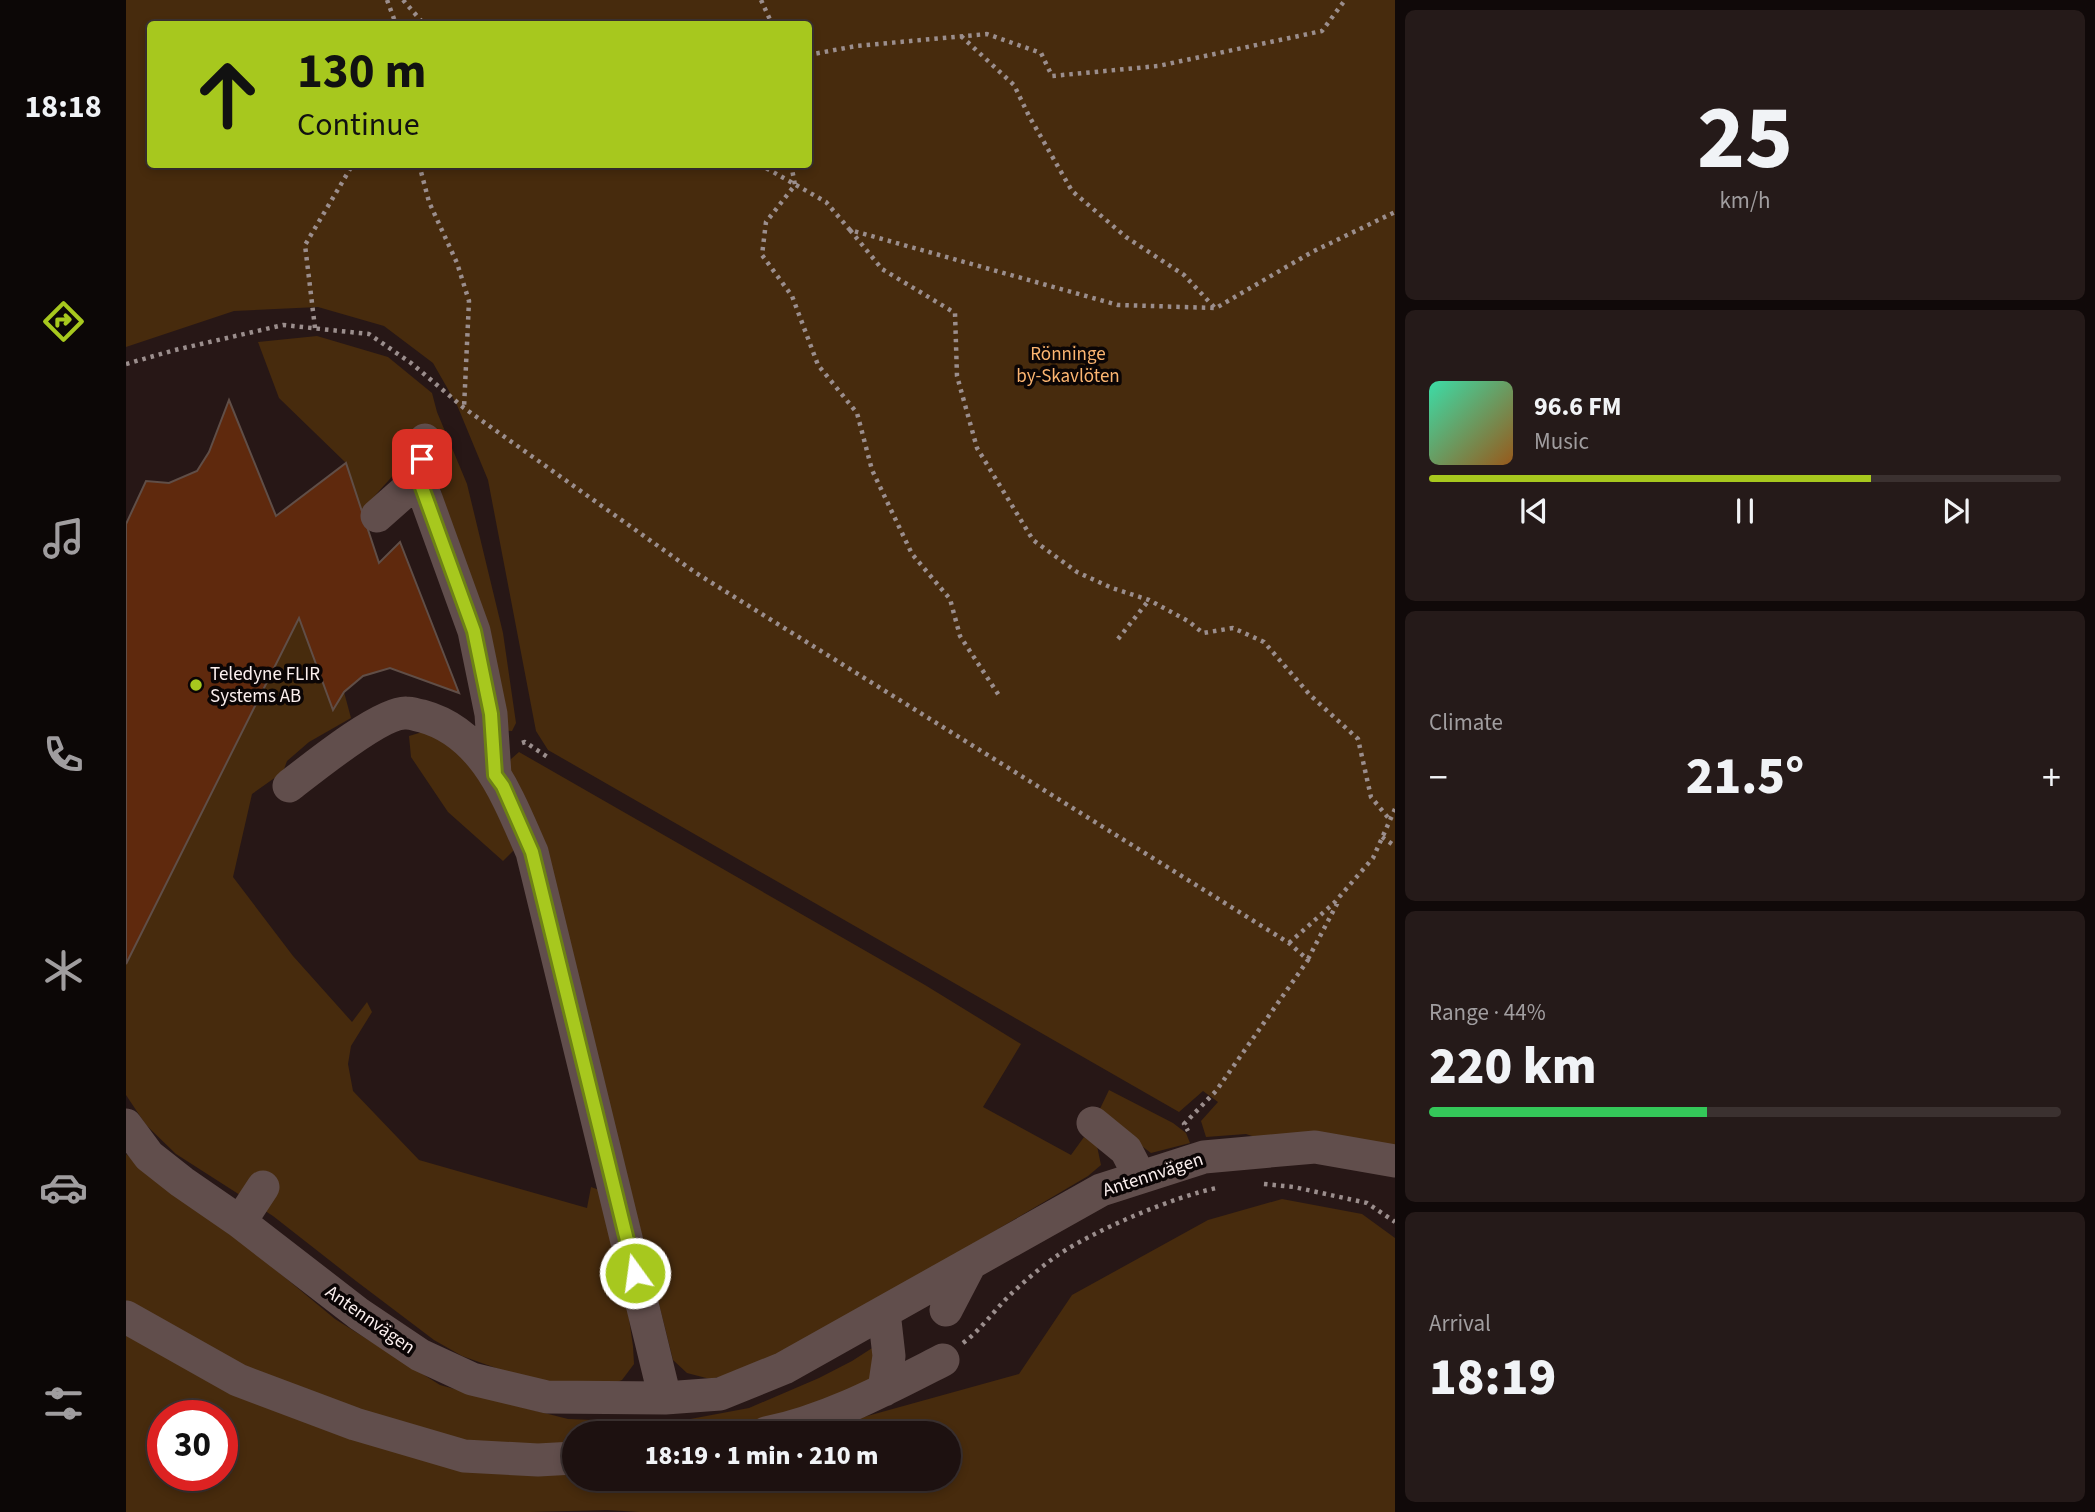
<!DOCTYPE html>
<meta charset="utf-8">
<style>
body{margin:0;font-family:"Source Sans 3",sans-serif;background:#251a19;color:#f1f3f6;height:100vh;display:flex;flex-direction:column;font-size:26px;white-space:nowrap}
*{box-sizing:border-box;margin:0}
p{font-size:23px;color:#a09d9f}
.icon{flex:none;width:38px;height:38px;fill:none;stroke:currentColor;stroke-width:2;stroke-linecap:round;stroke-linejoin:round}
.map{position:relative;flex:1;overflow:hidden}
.sheet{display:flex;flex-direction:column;gap:10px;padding:10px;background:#100909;width:700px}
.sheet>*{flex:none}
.hud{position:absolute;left:21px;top:21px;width:665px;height:147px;border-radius:7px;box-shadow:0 4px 10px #0003,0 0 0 2px #3b3130;background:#a7c81e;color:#111;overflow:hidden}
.speed{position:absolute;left:21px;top:1400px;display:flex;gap:14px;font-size:35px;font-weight:700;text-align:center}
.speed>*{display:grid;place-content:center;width:91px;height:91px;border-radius:50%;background:#1d1110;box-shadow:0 4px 10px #0003,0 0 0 2px #3b3130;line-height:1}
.speed .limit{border:10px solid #d22;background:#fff;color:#111}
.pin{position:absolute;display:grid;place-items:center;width:60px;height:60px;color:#fff;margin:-30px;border-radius:14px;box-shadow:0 4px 10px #0006}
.me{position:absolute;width:77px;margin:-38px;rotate:346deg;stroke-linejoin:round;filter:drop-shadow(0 0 5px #0008)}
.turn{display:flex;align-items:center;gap:24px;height:147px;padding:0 35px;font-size:32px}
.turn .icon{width:91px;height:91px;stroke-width:2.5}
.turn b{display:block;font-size:49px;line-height:60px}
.big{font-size:52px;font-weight:800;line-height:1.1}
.sheet .tile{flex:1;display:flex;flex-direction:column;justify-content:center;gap:10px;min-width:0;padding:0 24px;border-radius:10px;background:#251a19}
.sheet .dial{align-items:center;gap:0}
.dial b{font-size:91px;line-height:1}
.song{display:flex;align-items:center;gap:21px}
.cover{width:84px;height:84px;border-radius:10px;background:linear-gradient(135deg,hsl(160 70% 55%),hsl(30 70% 35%))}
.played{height:7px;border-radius:4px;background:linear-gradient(90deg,#a7c81e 70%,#3b3130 70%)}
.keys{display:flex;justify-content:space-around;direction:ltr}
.heat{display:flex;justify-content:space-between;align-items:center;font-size:38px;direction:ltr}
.charge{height:10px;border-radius:5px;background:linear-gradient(90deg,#34c759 44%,#3b3130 0)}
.trip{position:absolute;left:436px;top:1421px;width:399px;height:70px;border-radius:35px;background:#1d1110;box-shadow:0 4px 10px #0003,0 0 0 2px #3b3130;font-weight:800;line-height:70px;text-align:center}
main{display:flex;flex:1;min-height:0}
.tab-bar{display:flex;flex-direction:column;width:126px;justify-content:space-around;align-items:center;background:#0c0706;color:#a09d9f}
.tab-bar .icon{width:49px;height:49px}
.tab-bar .current{color:#a7c81e}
.tab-bar b{font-size:32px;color:#f1f3f6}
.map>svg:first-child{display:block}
</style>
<main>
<nav class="tab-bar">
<b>18:18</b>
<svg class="icon current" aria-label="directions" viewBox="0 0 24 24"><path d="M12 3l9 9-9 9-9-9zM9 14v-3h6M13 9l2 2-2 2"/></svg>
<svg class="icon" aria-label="music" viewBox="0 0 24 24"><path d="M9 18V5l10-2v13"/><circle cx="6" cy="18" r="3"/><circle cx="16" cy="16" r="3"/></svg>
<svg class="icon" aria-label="phone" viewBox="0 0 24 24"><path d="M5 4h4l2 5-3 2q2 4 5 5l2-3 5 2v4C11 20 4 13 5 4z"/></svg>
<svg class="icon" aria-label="climate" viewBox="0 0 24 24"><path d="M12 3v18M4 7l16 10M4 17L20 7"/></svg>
<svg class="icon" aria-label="car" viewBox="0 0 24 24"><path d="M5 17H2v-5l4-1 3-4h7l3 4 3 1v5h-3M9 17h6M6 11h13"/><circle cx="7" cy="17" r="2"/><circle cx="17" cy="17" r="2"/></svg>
<svg class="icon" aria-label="filters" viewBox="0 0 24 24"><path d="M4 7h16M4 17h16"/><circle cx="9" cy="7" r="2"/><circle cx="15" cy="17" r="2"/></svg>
</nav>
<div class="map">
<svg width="1269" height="1512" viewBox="0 0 1269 1512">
<rect width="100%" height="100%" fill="#271716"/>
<path fill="#472b0d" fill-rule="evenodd" d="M0,0h1269v1148l-104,1 -45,-15 -40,3 -5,-16 17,-19 -15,-11 -24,21 -631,-362 -12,-19 -48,-251 -31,-75 -24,-42 -49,-37 -66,-19 -84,4 -108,36zM24,24h658v140h-658z
M191,336l71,21 44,36 5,19 30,72 36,149 13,90 -4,8 -13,-1 -57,-234 -11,-59 -14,-3 -19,36 -37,41 -15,-48 -67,-65 -21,-56z
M173,618l34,91 11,-17 7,26 -42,24 -22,19 -4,11 -31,22 -19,83 60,79 59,66 15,-20 5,10 -21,34 -3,18 5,27 66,69 168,48 4,-21 14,5 7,12 21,142 1,18 -12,16 -16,6 -79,-7 -65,-23 -28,-16 -78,-59 -83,-65 -97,-62 -30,-29 -20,-30v-131z
M303,730l43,28 42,92 -11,11 -55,-49 -37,-55 -2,-21z
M393,752l406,233 96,59 -38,63 88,48 13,-18 13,9 4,19 -13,11 -293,173 -71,27 -14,3 -23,-6 -14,-13 -127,-508 -40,-79 5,-14z
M983,1090l64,33 13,10 4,10 -39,10 -53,-40z
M0,1154l115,87 94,78 105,66 73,20 55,14 101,4 80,-15 70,-30 33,-17 28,-18c-3,14 -6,33 -16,45 -5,6 -20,10 -28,14 -85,39 -171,31 -262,31v16l-89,-1 -88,-18 -144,-55 -9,16 98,39 103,31 73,9 56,-2v11h374v-46h-142l213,-59 53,-79 136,-75 74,-21 80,15 33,24v274h-756l-32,-2 -76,2h-405zM37,1416h59v59h-59z"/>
<path fill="#5f290d" stroke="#604e47" stroke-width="2" d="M103,400l47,116 70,-53 33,100 21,-21 59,151 -69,-25 -27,8 -19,16 -11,18 -34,-92 -173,346v-440l20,-43 23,2 28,-12 12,-19z"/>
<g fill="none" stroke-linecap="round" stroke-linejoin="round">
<path stroke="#9b8e8d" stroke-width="4.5" stroke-dasharray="3.5 5" stroke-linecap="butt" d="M261,0l9,24
M277,0l21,24
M635,0l11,24
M835,36l53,49 15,31 43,75 54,46 58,38 31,33
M682,55l48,-9 131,-12 54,19 11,23 106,-10 164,-35 23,-31
M293,164l10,38 28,61 12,38 -5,107
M633,164l67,38 24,28 268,75 98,3 96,-56 83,-40
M665,164l4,21 -29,37 -4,33 30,41 26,69 39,48 15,57 40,84 38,45 10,37 40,61
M724,230l32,39 73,44 2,63 20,72 56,92 44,32 35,16 37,12 39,21 15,12 30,-5 31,14 46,53 48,44 13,58 19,23
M189,328l-10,-83 48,-81
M0,364l49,-14 108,-25 86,9 42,29 53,45 232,165 593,370 19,17 -92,131 -32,33 4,7
M992,639l31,-39
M396,743l3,-1 24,16
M1256,837l13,9
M1163,943l45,-40 39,-45 22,-49
M1182,959l30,-57
M1138,1184l30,3 73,16 28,19
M837,1343c19,-14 32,-34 49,-50 14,-13 30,-27 46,-38 35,-24 117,-59 159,-67"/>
<path stroke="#614e4c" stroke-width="33" d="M299,440l-6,39 55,152 17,83 4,61
M251,516l42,-37
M163,786c22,-17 92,-74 117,-73 5,0 11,2 16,3 63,17 86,82 110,136l133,546
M967,1123l33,27 14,27
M0,1125l23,31 33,26 58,40 119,92 61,41 52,24 75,18 118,1 55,-4 64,-26 317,-178 103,-33 111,-10 80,14
M114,1222l23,-35
M820,1310l24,-46
M0,1317l112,63 117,44 109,32 74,4 36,-2
M758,1390l5,-34 -5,-44
M640,1433c63,-13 120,-44 177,-73"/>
</g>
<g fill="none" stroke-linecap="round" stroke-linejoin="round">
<defs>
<path id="route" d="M296,459l-3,20 55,152 17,83 4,61 8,11 29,66 103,421"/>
</defs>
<use href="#route" stroke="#6d8214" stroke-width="18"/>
<use href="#route" stroke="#a7c81e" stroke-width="12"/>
</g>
<circle fill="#a7c81e" stroke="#0b0505" stroke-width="2.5" cx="70" cy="685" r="7"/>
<g text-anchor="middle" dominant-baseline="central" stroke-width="7" stroke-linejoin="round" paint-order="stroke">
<g font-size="19" fill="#fcb571" stroke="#0b0505">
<text x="942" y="354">Rönninge<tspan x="942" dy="22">by-Skavlöten</tspan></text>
</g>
<g font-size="19" fill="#fbefee" stroke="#0b0505" text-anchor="start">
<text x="84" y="674">Teledyne FLIR<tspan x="84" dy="22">Systems AB</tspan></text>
</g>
<g font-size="19" fill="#fbefee" stroke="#0b0505">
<text transform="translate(1027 1175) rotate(-18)">Antennvägen</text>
<text transform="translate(244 1320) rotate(35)">Antennvägen</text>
</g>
</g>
</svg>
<div class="speed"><div class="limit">30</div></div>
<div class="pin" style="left:296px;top:459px;background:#d93025"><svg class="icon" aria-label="arrive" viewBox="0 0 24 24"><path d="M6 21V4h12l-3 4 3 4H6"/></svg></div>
<svg class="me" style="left:509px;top:1273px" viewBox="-20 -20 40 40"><circle r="17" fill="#a7c81e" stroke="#fff" stroke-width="3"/><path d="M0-11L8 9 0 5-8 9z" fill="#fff"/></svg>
<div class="trip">18:19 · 1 min · 210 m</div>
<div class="hud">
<div class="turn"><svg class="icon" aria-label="ahead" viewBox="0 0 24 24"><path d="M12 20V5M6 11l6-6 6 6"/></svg><div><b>130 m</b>Continue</div></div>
</div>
</div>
<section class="sheet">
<div class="tile dial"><b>25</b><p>km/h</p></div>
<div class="tile">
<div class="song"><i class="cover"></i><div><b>96.6 FM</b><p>Music</p></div></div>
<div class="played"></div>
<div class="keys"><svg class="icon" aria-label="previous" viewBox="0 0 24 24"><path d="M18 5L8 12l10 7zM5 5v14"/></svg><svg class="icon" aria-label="pause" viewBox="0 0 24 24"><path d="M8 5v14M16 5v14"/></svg><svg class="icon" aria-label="next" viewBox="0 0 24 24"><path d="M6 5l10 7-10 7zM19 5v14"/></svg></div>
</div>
<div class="tile"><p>Climate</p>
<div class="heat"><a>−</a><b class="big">21.5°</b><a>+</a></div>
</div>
<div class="tile"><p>Range · 44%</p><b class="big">220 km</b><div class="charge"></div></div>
<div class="tile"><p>Arrival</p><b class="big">18:19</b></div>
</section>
</main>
